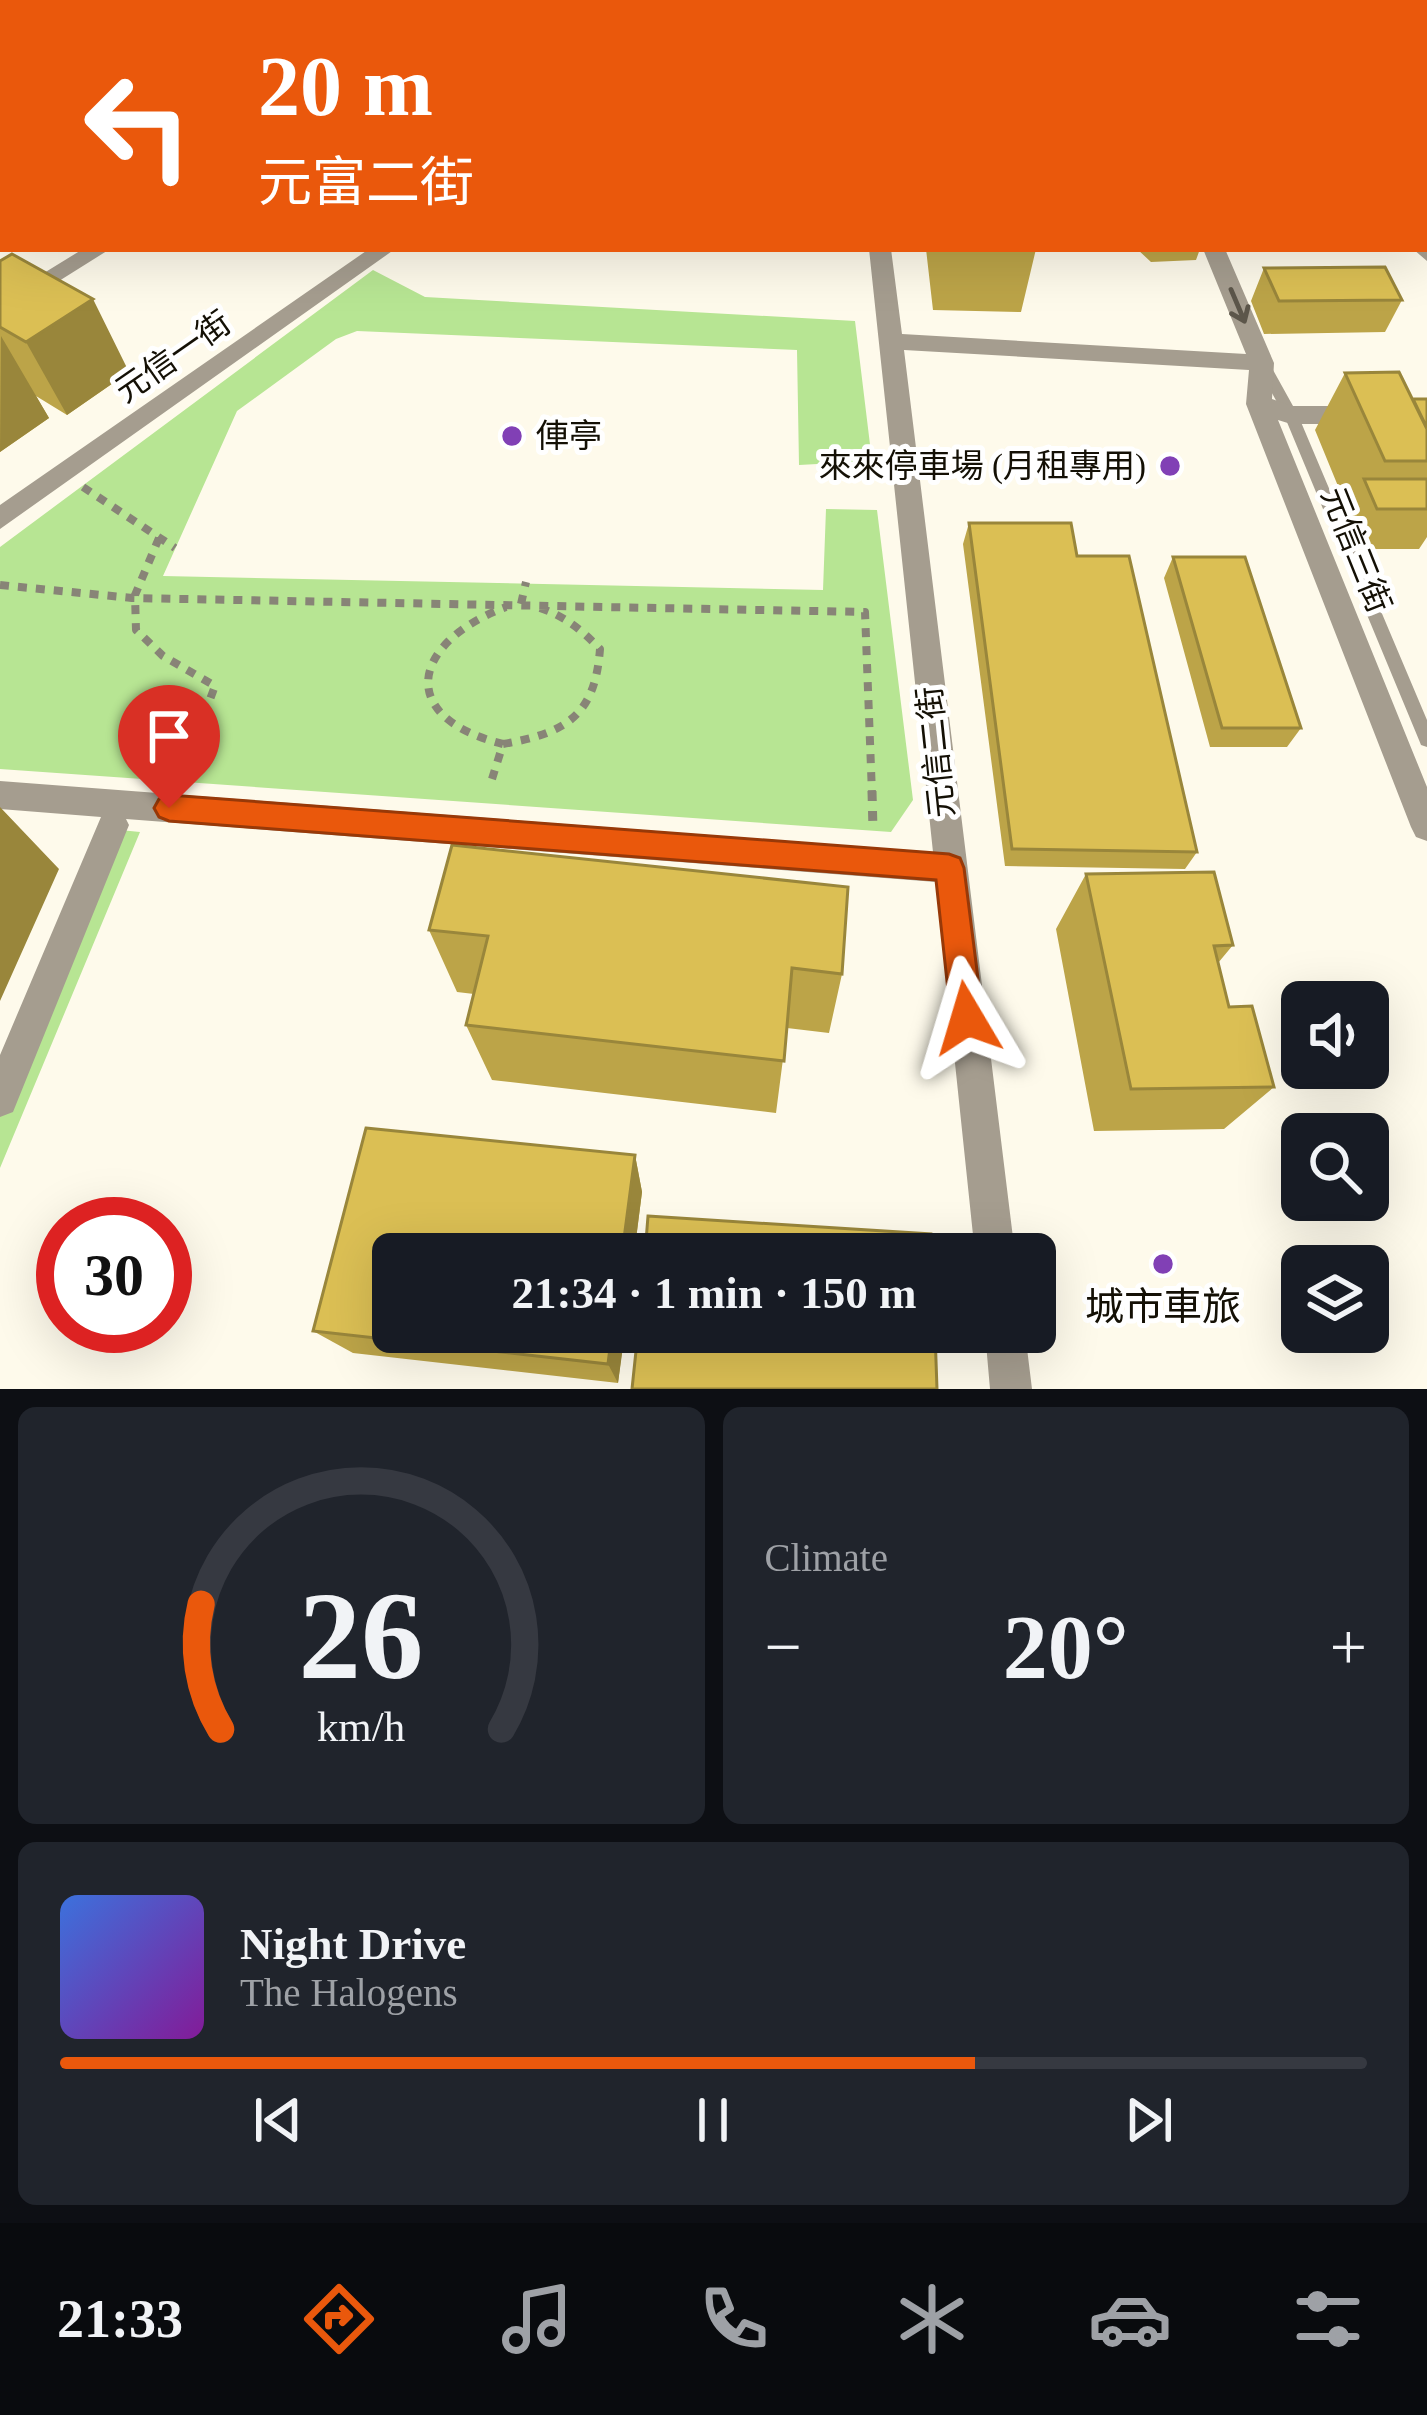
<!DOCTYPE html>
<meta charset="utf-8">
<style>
body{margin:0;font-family:"Times New Roman","Noto Sans TC",serif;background:#20242c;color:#f1f3f6;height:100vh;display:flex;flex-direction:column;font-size:45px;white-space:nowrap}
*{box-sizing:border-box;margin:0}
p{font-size:39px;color:#9ea1a6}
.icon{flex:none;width:66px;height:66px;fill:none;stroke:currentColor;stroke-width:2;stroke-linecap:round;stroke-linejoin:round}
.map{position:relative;height:1389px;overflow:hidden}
.details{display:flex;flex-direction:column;gap:18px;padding:18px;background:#0d0f14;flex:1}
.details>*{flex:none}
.hud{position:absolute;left:0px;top:0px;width:1428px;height:252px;box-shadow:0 12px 48px #0002;background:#ea580c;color:#fff;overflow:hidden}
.controls{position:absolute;left:1281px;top:981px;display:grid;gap:24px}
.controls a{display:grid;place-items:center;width:108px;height:108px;border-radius:18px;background:#171b24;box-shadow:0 12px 48px #0002;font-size:60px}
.speed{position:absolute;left:36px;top:1197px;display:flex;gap:24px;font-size:60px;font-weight:700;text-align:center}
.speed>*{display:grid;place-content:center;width:156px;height:156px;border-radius:50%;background:#171b24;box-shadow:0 12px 48px #0002;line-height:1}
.speed .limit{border:18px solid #d22;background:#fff;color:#111}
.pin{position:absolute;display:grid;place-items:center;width:102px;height:102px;color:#fff;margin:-123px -51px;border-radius:50% 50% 50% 0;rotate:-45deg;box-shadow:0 0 12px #0007}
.pin .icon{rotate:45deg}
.me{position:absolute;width:132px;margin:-66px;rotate:353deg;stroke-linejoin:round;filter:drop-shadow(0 0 9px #0008)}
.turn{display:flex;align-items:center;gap:42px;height:252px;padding:0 60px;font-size:54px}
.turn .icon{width:156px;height:156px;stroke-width:2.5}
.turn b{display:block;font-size:84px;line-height:102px}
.big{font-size:90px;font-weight:600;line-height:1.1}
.details .card{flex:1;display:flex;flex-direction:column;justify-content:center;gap:18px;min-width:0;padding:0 42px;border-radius:18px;background:#20242c}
.details .dial{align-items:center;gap:0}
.dial svg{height:312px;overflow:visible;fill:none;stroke:#363941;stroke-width:7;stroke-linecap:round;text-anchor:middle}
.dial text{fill:#f1f3f6;stroke:none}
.song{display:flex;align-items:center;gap:36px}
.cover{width:144px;height:144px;border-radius:18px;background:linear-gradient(135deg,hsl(220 70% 55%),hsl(290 70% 35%))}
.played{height:12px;border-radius:6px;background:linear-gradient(90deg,#ea580c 70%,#363941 70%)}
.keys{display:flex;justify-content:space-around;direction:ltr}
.heat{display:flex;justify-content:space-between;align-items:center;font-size:66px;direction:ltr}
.details .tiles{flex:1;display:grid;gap:18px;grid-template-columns:1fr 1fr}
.card:last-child{grid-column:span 2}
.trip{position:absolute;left:372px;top:1233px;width:684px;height:120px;border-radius:18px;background:#171b24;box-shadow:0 12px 48px #0002;font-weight:600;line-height:120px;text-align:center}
.menu{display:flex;height:192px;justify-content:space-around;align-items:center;background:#090b0e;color:#9ea1a6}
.menu .icon{width:84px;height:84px}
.menu .selected{color:#ea580c}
.menu b{font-size:54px;color:#f1f3f6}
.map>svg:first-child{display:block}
</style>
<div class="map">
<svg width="1427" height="1389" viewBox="0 0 1427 1389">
<rect width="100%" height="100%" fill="#fefaeb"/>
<path fill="#b7e593" d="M373,270l52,27 430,24 17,140 -73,4 -2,-115 -440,-19 -21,8 -99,72 -74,165 660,14 3,-81 51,1 36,290 -22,32 -891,-63v-222z
M100,828l40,4 -140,336v-103z"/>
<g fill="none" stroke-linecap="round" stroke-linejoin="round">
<path stroke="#888477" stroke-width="8" stroke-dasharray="9 9" stroke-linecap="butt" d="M83,487l92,61
M159,538l-24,57 1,35 27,26 52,30 -35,93
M0,585l132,13 733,14 7,182
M521,604l5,-22
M503,744c63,-11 92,-28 97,-95 -19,-20 -37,-34 -63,-42
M492,779l11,-35c-110,-27 -90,-103 3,-137"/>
<path stroke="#888477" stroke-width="9" stroke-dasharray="10 10" stroke-linecap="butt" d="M872,791l1,39"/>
<path fill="#a59d8f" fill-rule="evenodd" d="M938,0h10l1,3h-10z
M1406,0h11l2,3h-11z
M1425,16h2v9h-2z
M1263,360l5,1 30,54 129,305v27l-6,-2 -2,-5 -135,-325 -28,-51z"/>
<path fill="#a59d8f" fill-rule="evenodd" d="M665,0h19l2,3h-19z
M1270,0h18l2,3h-18z
M1425,242l2,1v18l-14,-12h12z
M83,249h27l-110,69v-18z
M369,249h26l-395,280v-24z
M869,249h22l11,85 344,20 -43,-105h22l49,114 -2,36 20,7h135v18h-136l-13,-4 149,367v54l-11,-4 -5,-10 -165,-423 3,-34 -345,-20 111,904h-40l-39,-372 -810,-63 3,6 -116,287 -13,5v-62l101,-238 -101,-8v-28l933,71z
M985,1332h40l7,57h-42z"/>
<path fill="#48371b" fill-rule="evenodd" d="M37,0h23l-25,3z
M286,0h23l-25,3z
M323,0h22l-24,3z
M357,0h22l-23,3z
M3,32v16l-3,1v-16z
M0,133h3v14h-3z
M3,195v16l-3,1v-16z"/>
</g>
<path fill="#bca448" d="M1023,0h90l1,3h-90z
M1425,89h2v100l-2,-4z
M926,249h110l-15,63 -88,-2z
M1137,249h63l-4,11 -45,2z
M0,261l129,111 -62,43 -31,-19 13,22 -49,34z
M1264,268l138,32 -17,32 -121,2 -13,-33z
M1345,373l68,27 14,-1v138l-8,12h-68l-11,-29 7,-12 -32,-78z
M969,523l108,33 120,296 -12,17 -180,-3 -42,-322z
M1173,557l128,171 -14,19h-77l-46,-169z
M1086,874l147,71 -15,18 11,44 45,80 -50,42 -130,2 -38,-202z
M429,930l413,44 -13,59 -42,-5 -11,85 -284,-33 -26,-55 8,-31 -17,-2z
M635,1155l7,37 -24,191 -265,-30 -40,-22z"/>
<path fill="#99863b" d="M598,0h56l1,3h-64z
M93,299l36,73 -62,43 -41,-73z
M1,336l48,82 -49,34z
M0,807l59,62 -59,132z
M635,1155l7,37 -8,62h-12z
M612,1332h13l-7,51 -10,-19z"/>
<path fill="#dbbf54" stroke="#99863b" stroke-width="3" d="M484,0h114l-7,3h-115z
M1040,0h73l1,3h-73z
M12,254l81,45 -67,43 -26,-15v-66z
M1385,267l17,33 -123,1 -15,-33z
M1399,372l28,57v32h-42l-40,-88z
M1413,399h14v29z
M1364,479h63v30h-50z
M969,523h102l6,33h52l68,296 -185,-3z
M1173,557h72l56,171h-79z
M452,845l396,42 -6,87 -50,-6 -8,93 -318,-36 22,-89 -59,-6z
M1214,872l19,73 -19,1 15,61 23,-1 22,81 -143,2 -45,-215z
M366,1128l269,27 -13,99h-229v78h219l-4,32 -295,-33z
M648,1216l283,18 1,20h-287z
M638,1332h297l2,57h-305z"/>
<defs><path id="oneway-shaft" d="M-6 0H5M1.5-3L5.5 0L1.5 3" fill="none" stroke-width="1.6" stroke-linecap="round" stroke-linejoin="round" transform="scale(3)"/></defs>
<use stroke="#5c564a" href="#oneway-shaft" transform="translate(1238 306) rotate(67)"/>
<path fill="#ea580c" stroke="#983908" stroke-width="3" d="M169,795l780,59 11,4 4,10 19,150 -5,11 -11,5 -12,-5 -4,-11 -15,-138 -767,-59 -10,-4 -5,-9 5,-9z"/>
<g fill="#8140b5" stroke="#fff" stroke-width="4.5">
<circle cx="512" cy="436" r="12"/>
<circle cx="1170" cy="466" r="12"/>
<circle cx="1163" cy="1264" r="12"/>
</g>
<g text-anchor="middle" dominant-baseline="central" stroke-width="10" stroke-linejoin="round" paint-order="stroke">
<g font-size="33" fill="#141005" stroke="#fff">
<text transform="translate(173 357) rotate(-35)">元信一街</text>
<text transform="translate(1356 550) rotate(68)">元信三街</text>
<text transform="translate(936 752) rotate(-96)">元信二街</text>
</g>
<g font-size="33" fill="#141005" stroke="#fff" text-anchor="start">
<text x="536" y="436">俥亭</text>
<text x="1146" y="466" text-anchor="end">來來停車場 (月租專用)</text>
</g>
<g font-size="39" fill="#141005" stroke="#fff">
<text x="1163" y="1306">城市車旅</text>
</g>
</g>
</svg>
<div class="controls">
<a><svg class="icon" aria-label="sound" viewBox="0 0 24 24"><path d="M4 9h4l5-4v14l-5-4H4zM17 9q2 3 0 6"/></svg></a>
<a><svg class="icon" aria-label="search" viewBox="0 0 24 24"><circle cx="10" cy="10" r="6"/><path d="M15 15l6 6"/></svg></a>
<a><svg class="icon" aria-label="layers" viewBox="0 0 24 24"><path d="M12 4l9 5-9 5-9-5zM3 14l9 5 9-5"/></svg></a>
</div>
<div class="speed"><div class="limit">30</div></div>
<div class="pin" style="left:169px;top:808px;background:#d93025"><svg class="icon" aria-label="arrive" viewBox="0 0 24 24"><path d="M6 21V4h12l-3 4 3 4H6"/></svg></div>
<svg class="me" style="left:967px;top:1018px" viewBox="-20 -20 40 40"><path d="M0-17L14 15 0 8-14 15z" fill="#ea580c" stroke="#fff" stroke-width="4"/></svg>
<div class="trip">21:34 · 1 min · 150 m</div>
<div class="hud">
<div class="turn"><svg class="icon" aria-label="left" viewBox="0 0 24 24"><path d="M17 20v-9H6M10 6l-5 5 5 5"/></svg><div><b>20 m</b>元富二街</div></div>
</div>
</div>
<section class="details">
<div class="tiles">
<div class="card dial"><svg viewBox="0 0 100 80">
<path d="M14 69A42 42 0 1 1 86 69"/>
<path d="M14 69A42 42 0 0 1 9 37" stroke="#ea580c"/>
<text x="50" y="56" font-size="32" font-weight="700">26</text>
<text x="50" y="72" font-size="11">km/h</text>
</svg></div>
<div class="card"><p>Climate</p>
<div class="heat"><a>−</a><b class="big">20°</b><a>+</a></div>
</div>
<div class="card">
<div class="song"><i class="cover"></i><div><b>Night Drive</b><p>The Halogens</p></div></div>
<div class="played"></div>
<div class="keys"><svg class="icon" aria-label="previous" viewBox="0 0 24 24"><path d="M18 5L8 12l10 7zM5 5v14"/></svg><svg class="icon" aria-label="pause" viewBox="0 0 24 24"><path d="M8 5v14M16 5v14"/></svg><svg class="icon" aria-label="next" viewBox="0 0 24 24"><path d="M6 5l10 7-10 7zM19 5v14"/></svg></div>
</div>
</div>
</section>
<nav class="menu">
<b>21:33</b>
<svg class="icon selected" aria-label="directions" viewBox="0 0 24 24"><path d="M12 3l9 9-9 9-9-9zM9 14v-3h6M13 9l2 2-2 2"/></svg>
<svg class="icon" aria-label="music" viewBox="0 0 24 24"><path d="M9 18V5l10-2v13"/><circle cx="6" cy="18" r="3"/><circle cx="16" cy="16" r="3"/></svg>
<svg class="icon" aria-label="phone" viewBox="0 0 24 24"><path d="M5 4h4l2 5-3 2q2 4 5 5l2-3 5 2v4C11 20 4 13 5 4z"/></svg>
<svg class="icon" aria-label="climate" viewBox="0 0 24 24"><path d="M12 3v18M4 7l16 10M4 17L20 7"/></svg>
<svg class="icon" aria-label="car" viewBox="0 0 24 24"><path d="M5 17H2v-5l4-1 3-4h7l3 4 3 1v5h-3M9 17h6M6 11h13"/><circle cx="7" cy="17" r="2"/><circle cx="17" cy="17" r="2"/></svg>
<svg class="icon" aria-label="filters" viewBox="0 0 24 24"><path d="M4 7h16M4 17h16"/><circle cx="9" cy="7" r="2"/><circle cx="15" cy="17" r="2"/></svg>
</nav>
